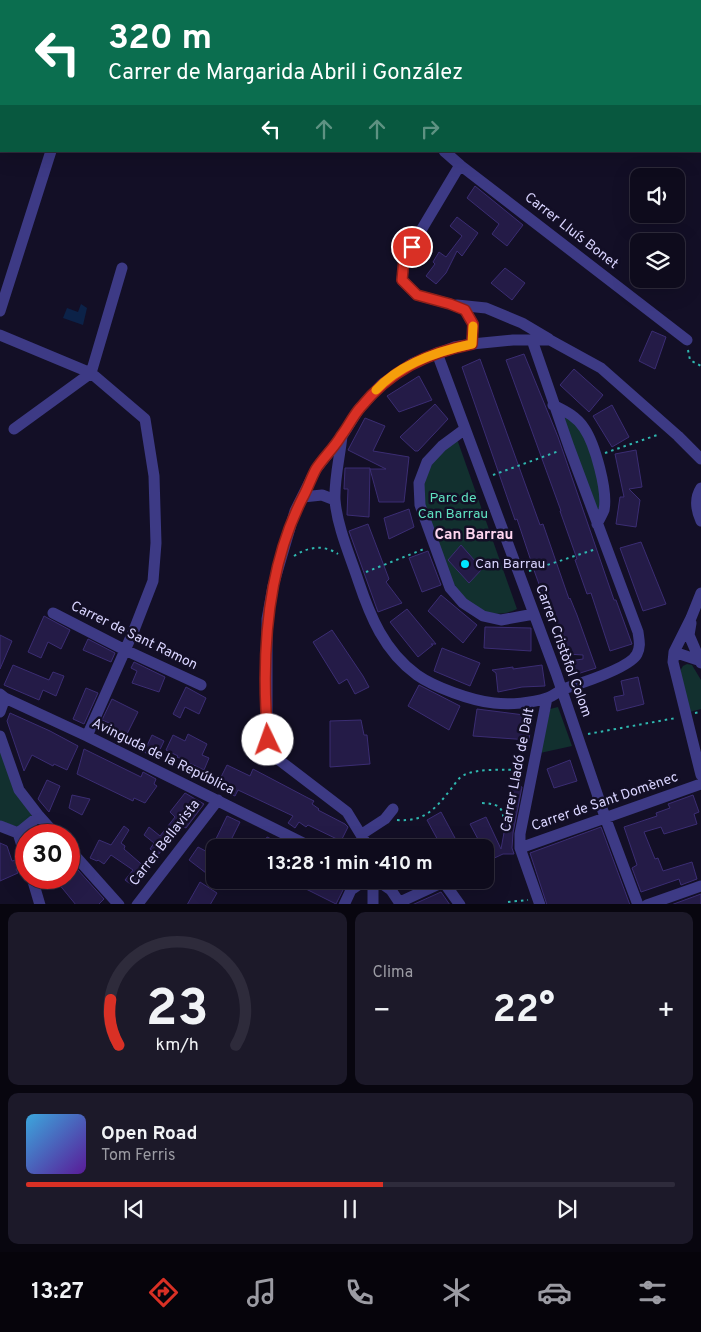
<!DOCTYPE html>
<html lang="es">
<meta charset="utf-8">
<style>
body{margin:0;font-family:Overpass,sans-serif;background:#1c1929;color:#f1f3f6;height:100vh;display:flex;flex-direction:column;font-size:19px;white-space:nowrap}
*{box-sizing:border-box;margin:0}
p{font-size:16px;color:#9b9ba3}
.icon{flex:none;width:28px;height:28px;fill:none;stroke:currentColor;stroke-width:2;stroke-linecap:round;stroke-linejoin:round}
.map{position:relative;height:904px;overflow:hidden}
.sheet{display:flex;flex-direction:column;gap:8px;padding:8px;background:#08060f;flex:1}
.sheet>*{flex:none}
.hud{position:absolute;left:0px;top:0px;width:701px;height:152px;box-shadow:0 5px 20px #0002,0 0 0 1px #2e2b3b;background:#0b6e4f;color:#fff;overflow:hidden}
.tools{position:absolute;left:630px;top:168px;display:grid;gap:10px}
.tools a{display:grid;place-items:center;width:55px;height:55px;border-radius:10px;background:#0e0b1c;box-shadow:0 5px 20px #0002,0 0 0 1px #2e2b3b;font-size:25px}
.speed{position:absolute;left:15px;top:824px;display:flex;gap:10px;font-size:25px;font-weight:700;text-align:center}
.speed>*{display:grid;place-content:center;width:65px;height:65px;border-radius:50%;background:#0e0b1c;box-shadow:0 5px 20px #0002,0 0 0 1px #2e2b3b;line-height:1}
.speed .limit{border:8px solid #d22;background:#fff;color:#111}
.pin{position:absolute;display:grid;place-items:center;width:42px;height:42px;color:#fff;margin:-21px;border:2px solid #fff;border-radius:50%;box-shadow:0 1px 5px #0007}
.me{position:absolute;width:55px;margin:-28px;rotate:357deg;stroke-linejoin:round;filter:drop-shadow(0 0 4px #0008)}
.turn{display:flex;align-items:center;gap:18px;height:105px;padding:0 25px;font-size:22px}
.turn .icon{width:65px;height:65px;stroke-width:2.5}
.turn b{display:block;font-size:35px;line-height:42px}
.lanes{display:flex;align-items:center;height:48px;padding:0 25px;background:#0003;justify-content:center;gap:25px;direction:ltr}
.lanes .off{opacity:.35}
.big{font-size:38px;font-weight:700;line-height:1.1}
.sheet .tile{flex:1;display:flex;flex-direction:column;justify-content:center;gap:8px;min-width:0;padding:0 18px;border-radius:10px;background:#1c1929}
.sheet .dial{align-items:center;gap:0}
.dial svg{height:130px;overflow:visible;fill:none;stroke:#2e2b3b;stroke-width:7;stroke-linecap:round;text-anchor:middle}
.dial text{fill:#f1f3f6;stroke:none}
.song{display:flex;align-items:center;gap:15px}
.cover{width:60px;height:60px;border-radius:8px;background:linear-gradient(135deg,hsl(200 70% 55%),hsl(270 70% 35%))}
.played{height:5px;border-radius:2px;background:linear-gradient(90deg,#d93025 55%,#2e2b3b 55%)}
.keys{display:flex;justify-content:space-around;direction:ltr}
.heat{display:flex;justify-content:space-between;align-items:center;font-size:28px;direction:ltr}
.sheet .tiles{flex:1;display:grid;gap:8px;grid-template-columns:1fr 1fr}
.tile:last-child{grid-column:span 2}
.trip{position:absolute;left:206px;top:839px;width:288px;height:50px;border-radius:10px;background:#0e0b1c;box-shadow:0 5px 20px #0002,0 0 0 1px #2e2b3b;font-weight:700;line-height:50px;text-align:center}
.menu{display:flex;height:80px;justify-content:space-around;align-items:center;background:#06040b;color:#9b9ba3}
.menu .icon{width:35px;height:35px}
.menu .on{color:#d93025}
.menu b{font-size:22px;color:#f1f3f6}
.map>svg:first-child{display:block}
</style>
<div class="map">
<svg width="701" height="905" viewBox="0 0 701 905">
<rect width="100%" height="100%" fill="#130f26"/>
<path fill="#12302f" d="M558,407l26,22 19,53 -6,40z
M457,439l60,170c-25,12 -48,0 -63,-22 -7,-12 -12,-33 -17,-47 -7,-18 -16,-36 -14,-56 3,-20 20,-32 34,-45z
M687,664l5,1 9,15v29l-11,3 -10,-41 3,-5z
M558,707l14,39 -32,7 10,-44z
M0,749l32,67 -14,11 -18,-6z"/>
<path fill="#0c2248" d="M81,304l6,4 -4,17 -20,-7 4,-10 11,4z"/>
<path fill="#241b47" stroke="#3b2d73" d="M475,186l48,39 -16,21 -15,-12 7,-10 -32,-26z
M457,217l21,16 -16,23 -5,-5 -11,22 -10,11 -10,-8 9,-12 -2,-2 6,-10 7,5 16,-21 -12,-10z
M505,268l20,15 -13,17 -21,-17z
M652,331l14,6 -11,32 -16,-8z
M524,354l34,83 56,163h2l16,44 -22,7 -19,-58 -4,1 -12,-34 2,-1 -17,-48h1l-55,-151z
M480,359l60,166 3,-1 26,75 1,-1 7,17 19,53 -22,7 -5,-14 14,-2v-4l-16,-1 -14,-39 -2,1 -4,-19 -3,1 -9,-25 -18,-54 -2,1 -53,-153z
M574,369l29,26 -14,17 -29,-27z
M419,376l13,24 -33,12 -12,-16z
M435,404l13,15 -30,32h-3l-15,-14z
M612,405l17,32 -17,10 -19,-31z
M365,418l20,8 -12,25 36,6 -5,45h-25l-9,-33h16l-38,-19z
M636,450l6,37 -13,2 11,11 -4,27 -20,-3 4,-27h4l-9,-43z
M345,468h25l-1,49 -22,-2 1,-26h-4z
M409,509l5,18 -25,12 -5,-21z
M368,524l21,55 -3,3 16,21 -24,9 -29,-81z
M641,542l25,62 -23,7 -23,-63z
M461,545l21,24 -13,14 -21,-23z
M428,551l13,34 -19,7 -13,-34z
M441,595l36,30 -14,18 -35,-32z
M407,609l29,35h-5l2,1 -15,12 -28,-35z
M44,616l26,14 -9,19 -13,-7 -7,16 -13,-6z
M485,627l46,1v23l-47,-3z
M332,630l31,46 6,11 -14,7 -8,-15 -8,5 -26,-42z
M0,635l12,6 -12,28z
M88,639l27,14 -4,9 -28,-12z
M442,648l38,15 -10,23 -36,-15z
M134,662l31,15 -6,15 -27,-9 5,-12 -6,-3z
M13,665l36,15 4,-8 11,4 -8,20 -13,-6 -4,10 -35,-15z
M542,665l3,21 -23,1 -24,5 -2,-19 -4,-3 21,-3v2z
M638,677l6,27 -27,7 -3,-14 10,-2 -3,-14z
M419,685l41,21 -11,24 -41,-24z
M186,687l20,11 -7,16 -14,-7 -5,11 -7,-4z
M86,688l12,5 -14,31 -11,-5z
M112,699l26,13 -11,22 -14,-7 1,-2 -12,-5z
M477,709l55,7 -3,24 -56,-4z
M10,713l40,18 28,15 -11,24 -13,-6 -1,2 -21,-11 -8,16 -17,-50z
M361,720l3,15h3l3,29 -40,3v-46z
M188,734l19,10 -5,11 7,3 -5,12 -27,-13 1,-1 -12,-6 7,-15 12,6z
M152,735l12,6 -8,17 -12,-6z
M84,749l57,28 2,-5 13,7 -2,5 3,2 -12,17 -11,-5 -1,3 -56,-27z
M570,760l7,21 -23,7 -7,-19z
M227,765l23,11 3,-7 55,29 6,3 -2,3 7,5 -1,1 27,14 3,3 -7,14 -33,-16 -2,2 -7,-5 -4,6 -7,-5 5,-7 -55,-26 -3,6 -19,-9z
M47,780l13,6 -11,26 -11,-13z
M513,784l9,3 -9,46 -1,15 2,6h-11l-15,7 -5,-19 -3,1 -10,-19 16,-7 15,32z
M185,793l19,11 -18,24 -5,-3 -23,30 -8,-6 4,-6 -10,-8 5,-8 11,9 15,-19 -5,-5z
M72,795l18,4 -8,16 -13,-7z
M693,795l6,17 -5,2 3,10 -33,10 -3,-7 -17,5 11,27 3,-1 5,13 29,-9 5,17 -16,6 -2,-6 -38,13 -9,-24 5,-3 -13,-38 33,-11 -1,-3 14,-5 -2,-4z
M441,812l14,26 -14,8 -14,-26z
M227,816l13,6 -13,26h-2l-11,-5z
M124,826l5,4 -8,13 4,3 -1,3 23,20 -14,17 -8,-6 8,-10 -22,-15 -7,9 -6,-4 -1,1 -7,-3 9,-18 12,5z
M601,827l29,78h-83l-17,-52z
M267,837l24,11h-30z
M0,843l7,3 5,15 4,-1 3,7 -3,2 2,4 -18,8z
M198,847l17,9v10l-3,-2 -6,9 -17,-13z
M69,860l35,39 -6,6h-22l-22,-27h15z
M288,880h60l-12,24z
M200,882l17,11 -7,12h-23z
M441,892l9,13h-38z
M701,894v11h-30z"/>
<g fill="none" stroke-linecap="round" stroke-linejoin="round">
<path stroke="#2fb8b0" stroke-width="2" stroke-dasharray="2.5 4" stroke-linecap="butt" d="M688,350l2,10 11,6
M605,453l55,-19
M493,475l66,-24
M294,556c14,-9 29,-12 44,-2
M529,571l67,-22
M366,572l58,-23
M695,713l6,-1
M588,734l88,-16
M482,803c23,1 21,8 22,28l7,1
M397,820c28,2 38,-11 54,-31 4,-5 8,-12 13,-14 14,-7 43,-5 58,-5
M508,902l20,-2"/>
<path stroke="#3d3a85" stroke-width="5.5" d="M35,1l1,-1
M0,84l1,1"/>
<path stroke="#3d3a85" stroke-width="11" d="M249,0l2,1
M556,0l1,1
M94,1l1,-1
M444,151l16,14 -56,94 -2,21 15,15 33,9 15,6 8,14 -1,20
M460,165l227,175
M457,305l29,3 36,15 27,16
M0,311l51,-160
M0,335l91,38 54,46 9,57 2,67 -3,38 -19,49 -47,106
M437,353l119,320 49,144 33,88
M553,405c12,6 23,11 31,23 11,16 24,63 20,82 -2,5 -5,10 -7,14
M14,429l77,-56 31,-105
M465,429l-23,17 -15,16 -8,21 1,22 30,83 13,15 20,13 18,4 33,-6
M342,436c-2,20 -8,44 -7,64 2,26 15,56 23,80 12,36 26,71 59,95 17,12 55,26 77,28 16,2 38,0 53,-5 6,-2 11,-6 16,-9 16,-5 67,-21 74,-35 4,-8 2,-14 1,-22l-69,-185 -37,-107
M701,488c-7,11 -5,22 0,33
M303,497l19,-2 13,5
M701,593l-10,25 -17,34 -1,10 28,113
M53,613l72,37 76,35
M691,623l-2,12 12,28
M674,652l27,9
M0,694l5,4 82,38 226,112
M0,712l5,-14
M0,736l19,54 20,26 17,19
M0,826l18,7
M18,833l8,26
M18,833l21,-17
M362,834l23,-15 8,-10
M369,848l-22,-36 -68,-52c-9,-11 -11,-20 -12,-34v-107l6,-33 22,-75 21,-42 26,-33 17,-27 23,-25 31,-21 41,-16 18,-3 41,-4h37l51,28 77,68 23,23
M520,848l181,-64
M69,849l50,56
M32,878l8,27
M378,881l13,9 10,15
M373,885v20
M400,902l39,-18h6l15,21
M137,905l81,-105
M344,905l7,-15 13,-9
M540,905l-20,-57v-14l27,-136
M647,905l54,-19"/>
</g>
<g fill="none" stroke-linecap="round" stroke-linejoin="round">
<defs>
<path id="route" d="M268,740c-7,-81 -3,-169 35,-243 5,-9 8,-19 13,-28 7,-11 18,-21 25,-33 7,-9 12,-20 19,-28 30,-37 66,-55 112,-64l1,-20 -8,-14 -15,-6 -33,-9 -15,-15 2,-21 8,-12"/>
</defs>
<use href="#route" stroke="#8d1f18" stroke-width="12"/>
<use href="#route" stroke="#d93025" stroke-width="9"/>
<path stroke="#f59e0b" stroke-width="9" d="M376,390c24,-26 62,-39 96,-46l1,-18"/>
</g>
<circle fill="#00e5ff" stroke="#130f26" stroke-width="2" cx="465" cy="564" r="5"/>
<g text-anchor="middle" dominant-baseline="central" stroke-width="5" stroke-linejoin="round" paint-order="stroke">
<g font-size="14" fill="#d9d4ff" stroke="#130f26">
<text transform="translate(571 231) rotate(38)">Carrer Lluís Bonet</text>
<text transform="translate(134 636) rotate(26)">Carrer de Sant Ramon</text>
<text transform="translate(563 651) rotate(70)">Carrer Cristòfol Colom</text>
<text transform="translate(163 757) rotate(26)">Avinguda de la República</text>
<text transform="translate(518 770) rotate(-79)">Carrer Lladó de Dalt</text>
<text transform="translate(605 802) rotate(-19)">Carrer de Sant Domènec</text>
<text transform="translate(165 843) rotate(-52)">Carrer Bellavista</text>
</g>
<g font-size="14" fill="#5fe0c0" stroke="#130f26">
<text x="453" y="498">Parc de<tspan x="453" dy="16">Can Barrau</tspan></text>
</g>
<g font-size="14" fill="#d9d4ff" stroke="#130f26" text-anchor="start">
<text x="475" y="564">Can Barrau</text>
</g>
<g font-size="15" font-weight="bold" fill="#ffd6f0" stroke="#130f26">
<text x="474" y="535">Can Barrau</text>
</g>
</g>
</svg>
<div class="tools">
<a><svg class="icon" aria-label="sound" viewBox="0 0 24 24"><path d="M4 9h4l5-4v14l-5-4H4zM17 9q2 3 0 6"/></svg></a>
<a><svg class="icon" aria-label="layers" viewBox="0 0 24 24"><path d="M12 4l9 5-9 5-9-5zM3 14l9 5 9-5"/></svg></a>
</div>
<div class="speed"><div class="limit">30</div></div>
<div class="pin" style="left:412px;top:247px;background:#d93025"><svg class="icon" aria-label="arrive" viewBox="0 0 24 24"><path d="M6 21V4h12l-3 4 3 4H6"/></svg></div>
<svg class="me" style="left:268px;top:740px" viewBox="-20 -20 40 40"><circle r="19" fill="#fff"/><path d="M0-13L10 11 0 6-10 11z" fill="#d93025"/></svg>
<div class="trip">13:28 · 1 min · 410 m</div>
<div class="hud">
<div class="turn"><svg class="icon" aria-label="left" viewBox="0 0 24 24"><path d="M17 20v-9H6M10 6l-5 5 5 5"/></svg><div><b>320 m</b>Carrer de Margarida Abril i González</div></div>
<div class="lanes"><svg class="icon" aria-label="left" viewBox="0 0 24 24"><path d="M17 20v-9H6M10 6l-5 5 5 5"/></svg><svg class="icon off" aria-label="ahead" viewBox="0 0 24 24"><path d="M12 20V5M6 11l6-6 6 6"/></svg><svg class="icon off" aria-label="ahead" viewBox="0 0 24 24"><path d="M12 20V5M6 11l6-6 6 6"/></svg><svg class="icon off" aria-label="right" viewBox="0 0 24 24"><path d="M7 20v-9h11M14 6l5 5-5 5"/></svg></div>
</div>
</div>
<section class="sheet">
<div class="tiles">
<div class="tile dial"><svg viewBox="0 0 100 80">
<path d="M14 69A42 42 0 1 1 86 69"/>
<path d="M14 69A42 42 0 0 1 9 41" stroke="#d93025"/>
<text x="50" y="56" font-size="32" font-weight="700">23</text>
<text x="50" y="72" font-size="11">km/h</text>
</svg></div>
<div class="tile"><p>Clima</p>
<div class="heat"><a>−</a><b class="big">22°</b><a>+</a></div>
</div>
<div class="tile">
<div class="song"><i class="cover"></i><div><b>Open Road</b><p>Tom Ferris</p></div></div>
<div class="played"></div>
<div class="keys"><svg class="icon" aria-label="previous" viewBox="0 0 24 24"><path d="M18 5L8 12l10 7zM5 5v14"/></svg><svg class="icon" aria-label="pause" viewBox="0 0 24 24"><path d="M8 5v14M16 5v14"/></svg><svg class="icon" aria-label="next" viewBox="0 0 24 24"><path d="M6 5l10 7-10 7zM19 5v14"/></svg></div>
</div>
</div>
</section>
<nav class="menu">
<b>13:27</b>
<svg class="icon on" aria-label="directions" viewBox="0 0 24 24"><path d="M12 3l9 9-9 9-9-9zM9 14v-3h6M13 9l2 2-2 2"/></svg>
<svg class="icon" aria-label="music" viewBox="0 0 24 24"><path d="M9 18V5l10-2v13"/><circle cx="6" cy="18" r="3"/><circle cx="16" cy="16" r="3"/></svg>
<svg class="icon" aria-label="phone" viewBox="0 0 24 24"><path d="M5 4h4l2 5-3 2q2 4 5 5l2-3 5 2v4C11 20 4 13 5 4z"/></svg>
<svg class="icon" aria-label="climate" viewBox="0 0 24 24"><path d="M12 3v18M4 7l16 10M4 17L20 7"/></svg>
<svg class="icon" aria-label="car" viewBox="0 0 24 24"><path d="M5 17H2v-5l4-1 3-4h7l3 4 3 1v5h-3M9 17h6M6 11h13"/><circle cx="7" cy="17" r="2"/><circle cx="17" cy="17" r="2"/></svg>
<svg class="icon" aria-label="filters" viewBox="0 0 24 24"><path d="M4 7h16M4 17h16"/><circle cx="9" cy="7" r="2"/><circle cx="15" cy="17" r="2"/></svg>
</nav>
